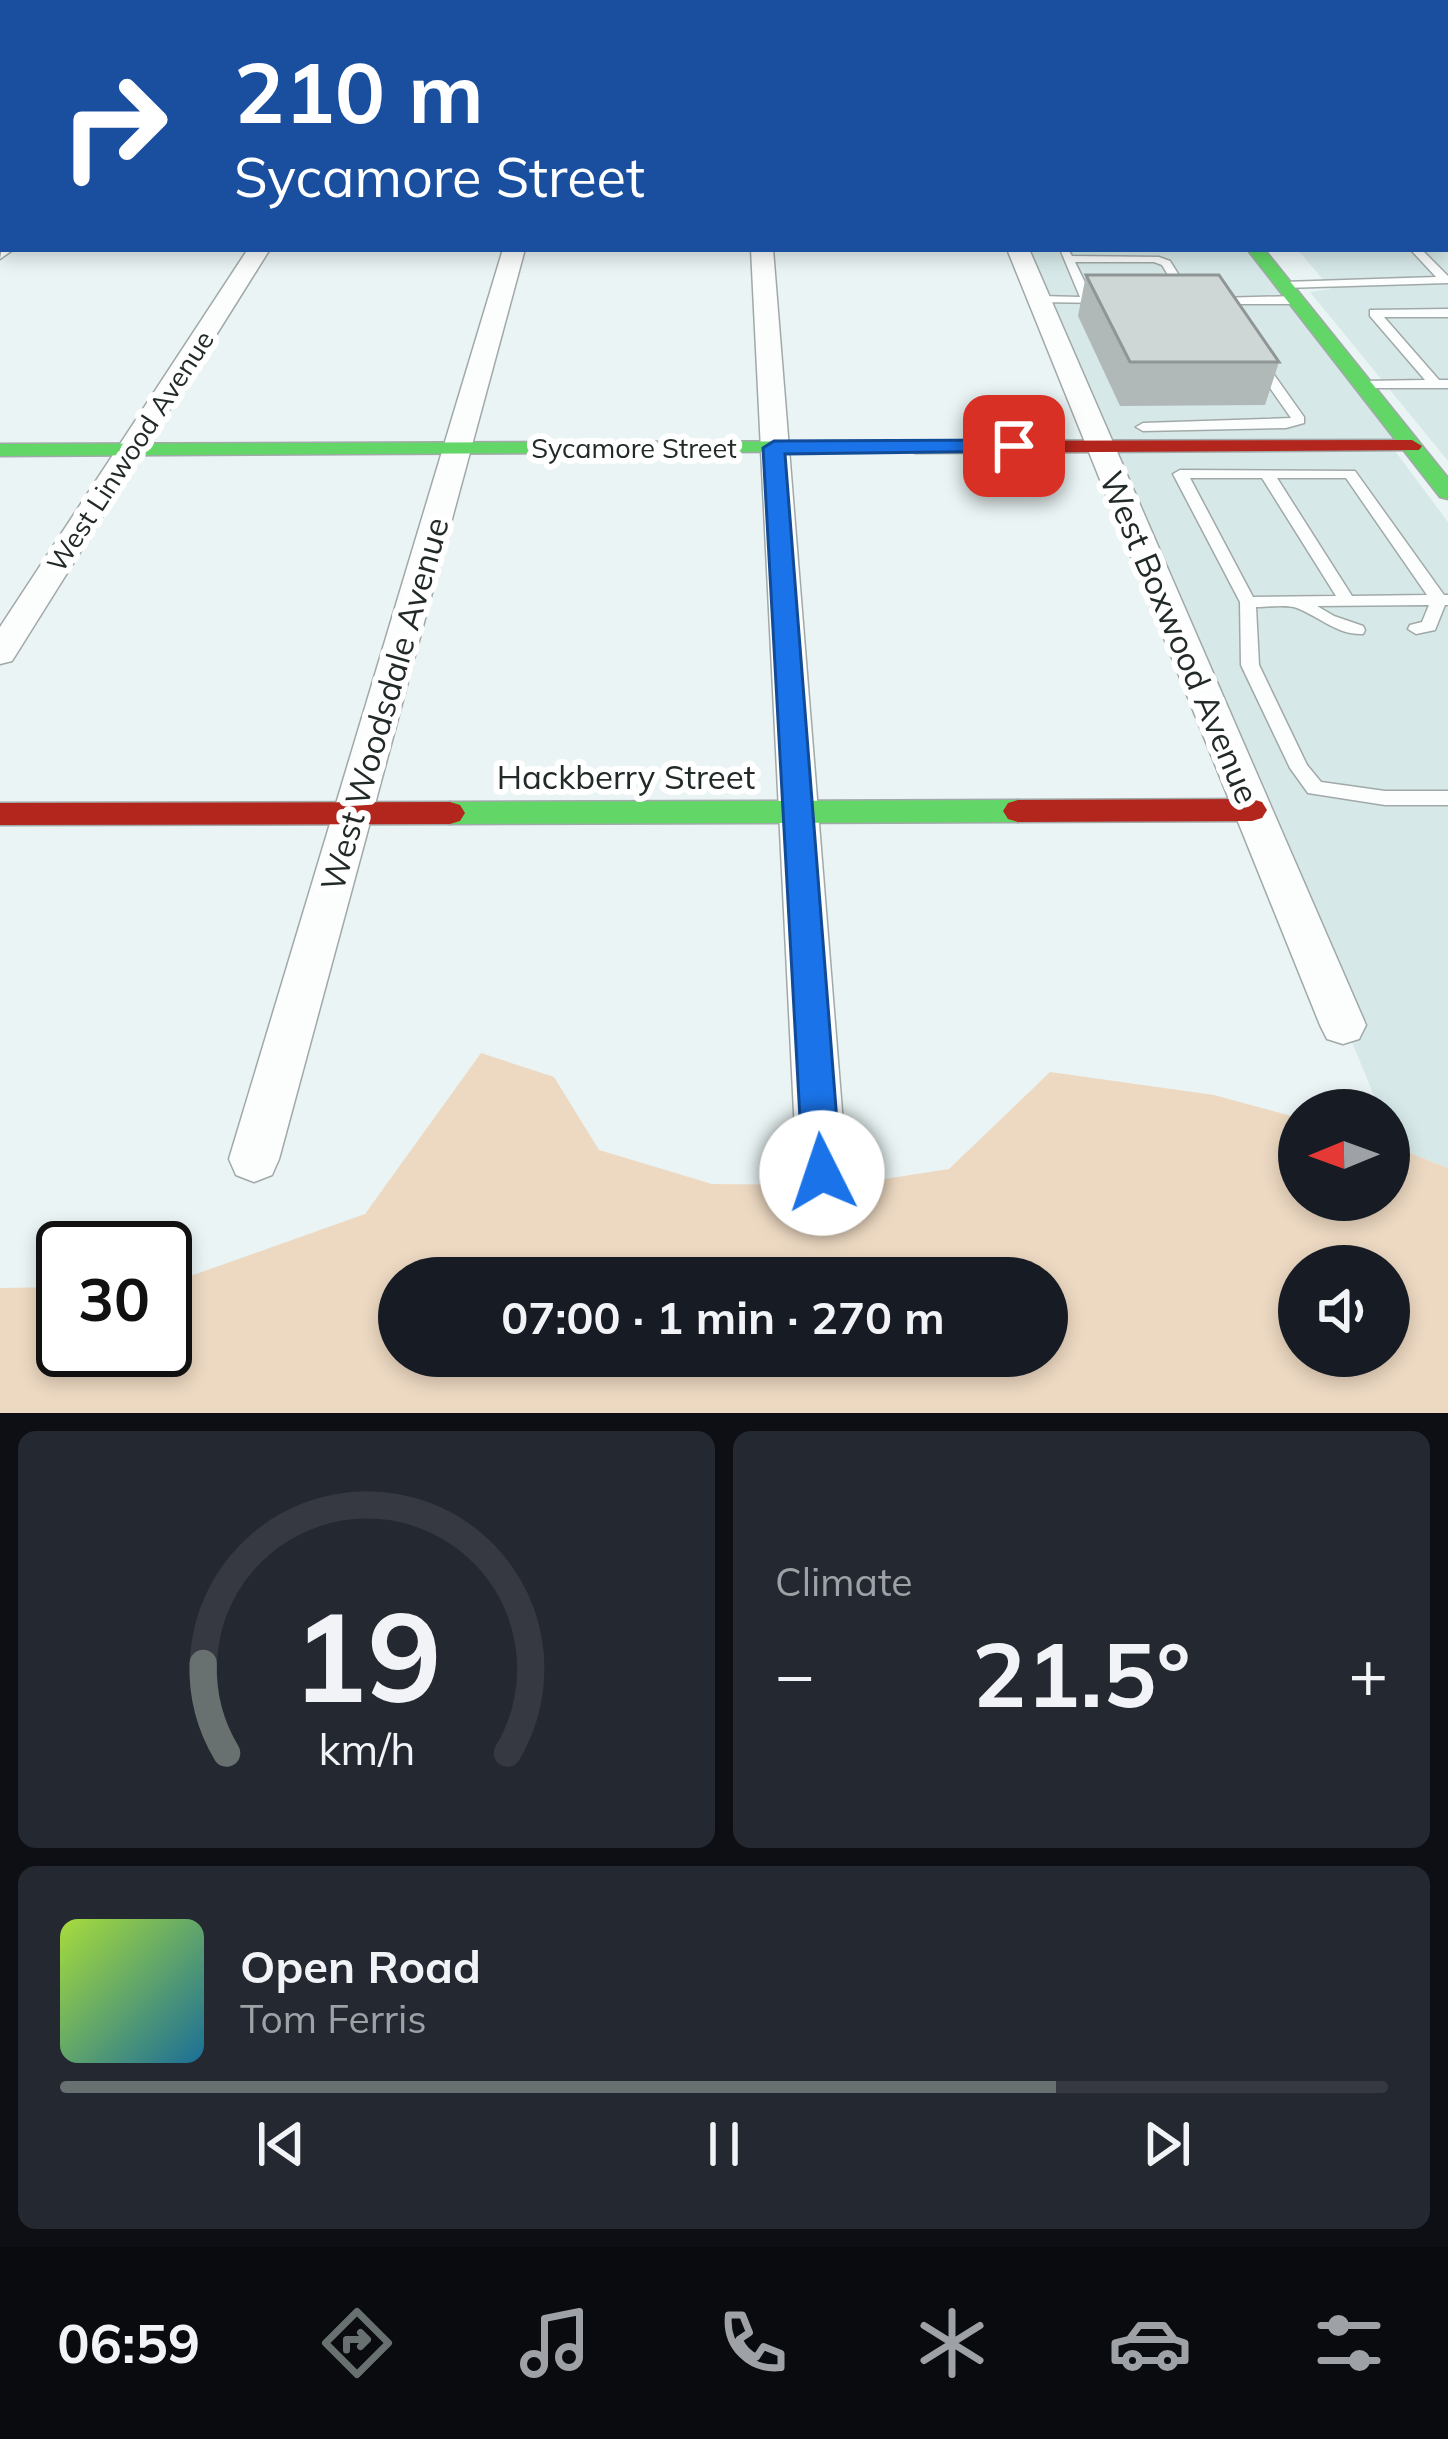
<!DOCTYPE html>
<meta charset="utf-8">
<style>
body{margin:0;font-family:Mulish,sans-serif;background:#242831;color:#f1f3f6;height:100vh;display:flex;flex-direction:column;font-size:45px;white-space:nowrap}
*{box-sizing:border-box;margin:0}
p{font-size:39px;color:#9ea1a6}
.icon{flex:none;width:66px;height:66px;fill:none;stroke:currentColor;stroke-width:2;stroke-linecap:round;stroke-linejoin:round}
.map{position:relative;height:1413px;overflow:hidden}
.sheet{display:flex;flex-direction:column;gap:18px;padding:18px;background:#0d0f14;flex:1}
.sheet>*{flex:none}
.top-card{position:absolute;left:0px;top:0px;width:1449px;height:252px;box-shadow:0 6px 18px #0003;background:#1a4fa0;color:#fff;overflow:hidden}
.needle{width:78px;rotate:269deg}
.controls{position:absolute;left:1278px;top:1089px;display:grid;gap:24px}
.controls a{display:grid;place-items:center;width:132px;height:132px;border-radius:50%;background:#171b24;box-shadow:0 6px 18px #0003;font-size:60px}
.speed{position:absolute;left:36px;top:1221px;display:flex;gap:24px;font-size:60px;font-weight:700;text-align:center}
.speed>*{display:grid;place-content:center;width:156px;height:156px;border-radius:50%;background:#171b24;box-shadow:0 6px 18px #0003;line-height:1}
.speed .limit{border:6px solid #111;border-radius:18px;background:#fff;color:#111}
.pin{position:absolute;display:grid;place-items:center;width:102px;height:102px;color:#fff;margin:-51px;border-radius:24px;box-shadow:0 6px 18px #0006}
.me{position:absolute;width:132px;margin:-66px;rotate:356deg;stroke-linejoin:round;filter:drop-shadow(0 0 9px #0008)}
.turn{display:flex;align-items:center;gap:42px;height:252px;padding:0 36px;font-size:54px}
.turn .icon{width:156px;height:156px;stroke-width:2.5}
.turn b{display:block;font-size:84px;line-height:102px}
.big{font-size:90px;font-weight:700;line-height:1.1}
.sheet .tile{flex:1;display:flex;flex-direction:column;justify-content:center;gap:18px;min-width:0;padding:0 42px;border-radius:18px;background:#242831}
.sheet .dial{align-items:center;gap:0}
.dial svg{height:312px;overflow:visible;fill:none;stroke:#363941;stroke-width:7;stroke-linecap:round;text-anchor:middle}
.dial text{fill:#f1f3f6;stroke:none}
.song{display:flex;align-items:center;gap:36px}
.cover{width:144px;height:144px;border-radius:18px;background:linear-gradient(135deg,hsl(80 70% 55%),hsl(200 70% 35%))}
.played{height:12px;border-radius:6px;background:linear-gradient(90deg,#687070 75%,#363941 75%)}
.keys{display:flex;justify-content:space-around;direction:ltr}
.heat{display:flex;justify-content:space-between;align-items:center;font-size:66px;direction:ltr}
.sheet .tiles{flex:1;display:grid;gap:18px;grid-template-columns:1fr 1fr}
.tile:last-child{grid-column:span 2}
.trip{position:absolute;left:378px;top:1257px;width:690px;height:120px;border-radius:60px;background:#171b24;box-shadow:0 6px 18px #0003;font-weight:700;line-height:120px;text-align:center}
.tabs{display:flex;height:192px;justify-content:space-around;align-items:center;background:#090b0e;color:#9ea1a6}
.tabs .icon{width:84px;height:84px}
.tabs .on{color:#687070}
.tabs b{font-size:54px;color:#f1f3f6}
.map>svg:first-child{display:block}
</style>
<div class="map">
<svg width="1448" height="1413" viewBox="0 0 1448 1413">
<rect width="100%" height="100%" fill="#eaf4f4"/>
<path fill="#d6e9e8" d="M1446,210h2v251l-138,-169 21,-3 -34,-40h149z
M1018,249h237l157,197 -312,1z
M1395,451l53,71v646l-52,-20 -7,-16v-22h-9l-272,-658z"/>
<path fill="#edd9c2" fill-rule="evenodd" d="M481,1053l73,24 45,73 113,34 134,1 103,-16 101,-97 164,23 85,23v82h90v-55l59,23v245h-1448v-125l63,-1v63h102v-65l200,-71zM1299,1266h90v90h-90zM399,1278h648v78h-648z"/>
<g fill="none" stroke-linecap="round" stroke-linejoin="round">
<defs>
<path id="lane" d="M884,0h8l1,3h-8z
M916,0h8l2,3h-8z
M1056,0l2,3 -42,-2 1,-1z
M1261,0h8l-10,3z
M1356,0h8l-1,3h-8z
M0,198h3v6h-3z
M3,213v8l-3,1v-8z
M1446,218h2v8h-2z
M1447,242h1v6h-2z
M1060,249h8l4,7 87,1 11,4 20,32 -10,2 -18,-30 -8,-3h-79l17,35 13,2v4l-69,-1 -2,-2 6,-4 40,1z
M1410,249h11l27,27v7l-164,5 -6,-3 6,-3 152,-5z
M1218,298l78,-2 6,4 -6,4h-82l-2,-2z
M1448,309v8h-64l55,63h9v8h-90l-2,-3 7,-4 62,-1 -55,-64v-6z
M1260,361l5,1 39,55v6l-18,5 -143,3 -7,-4 7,-4 148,-5 -37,-53z
M1180,470l175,1 89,124h4v10h-3l-10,25 -19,4 -8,-5 2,-4 12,-3 7,-17 -112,1 17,10 29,10 2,4 -2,4c-26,1 -43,-17 -66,-26 -11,-4 -28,-1 -41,-1l3,58 48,100 14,17 64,9h63v14h-63l-77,-12 -18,-25 -49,-103 -1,-63 -67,-128zM1190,478h72l74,118 -83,1zM1277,478h69l81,117 -75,1z"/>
<path id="street" d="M738,0h14l1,3h-14z
M3,57v11l-3,1v-11z
M3,242v7h11l-14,10z
M248,249h22l-258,412 -12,3v-37z
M503,249h22l-246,910 -7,16 -18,7 -18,-7 -7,-16z
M751,249h22l74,924 -7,17 -18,7 -18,-7 -7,-17z
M1007,249h22l337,776 -7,14 -16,5 -16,-5 -7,-14z"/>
<path id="fast" d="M1247,249h17l184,229v21l-8,-2z
M915,441l7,2v8l-922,5v-12z
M1018,800l10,3 5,8 -5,8 -10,3 -568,2 -10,-3 -5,-8 5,-8 10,-3z"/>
<path id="slow" d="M1049,0h10l2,3h-10z
M1446,169h2v8h-2z"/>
<path id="jam" d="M0,172h3v8h-3z
M1412,440l10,6 -3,4 -504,3 -11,-6 11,-6z
M1252,799l10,3 5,8 -5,8 -10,3 -234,1 -10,-3 -5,-8 5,-8 10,-3z
M450,802l10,3 5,8 -5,8 -10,3 -450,1v-22z"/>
</defs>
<use href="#lane" stroke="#a1a9a8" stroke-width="3"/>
<use href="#street" stroke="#a1a9a8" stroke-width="3"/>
<use href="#fast" stroke="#a1a9a8" stroke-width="3"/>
<use href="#slow" stroke="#a1a9a8" stroke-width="3"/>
<use href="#jam" stroke="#a1a9a8" stroke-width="3"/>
<use href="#lane" fill="#fcfdfd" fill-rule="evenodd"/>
<use href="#street" fill="#fcfdfd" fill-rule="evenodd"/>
<use href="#fast" fill="#63d668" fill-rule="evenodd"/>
<use href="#slow" fill="#ff974d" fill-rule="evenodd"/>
<use href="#jam" fill="#b3261e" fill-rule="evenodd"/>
</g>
<path fill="#b1b8b8" d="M1086,275l193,87 -14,43 -145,1 -42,-90z"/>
<path fill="#ced6d6" stroke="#909696" stroke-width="3" d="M1086,275h133l60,87h-149z"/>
<path fill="#1a73e8" stroke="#114b97" stroke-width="3" d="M1014,440l8,2v9l-237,3 56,719 -6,12 -13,6 -14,-6 -5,-12 -40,-725 11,-7z"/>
<g text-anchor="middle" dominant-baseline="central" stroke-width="12" stroke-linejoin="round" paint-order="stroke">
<g font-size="27" fill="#222929" stroke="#fff">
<text x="634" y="448">Sycamore Street</text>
<text transform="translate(130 451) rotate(-57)">West Linwood Avenue</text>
</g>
<g font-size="33" fill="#222929" stroke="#fff">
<text transform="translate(1180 637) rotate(67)">West Boxwood Avenue</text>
<text transform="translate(384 704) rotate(-74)">West Woodsdale Avenue</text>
<text x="626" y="776">Hackberry Street</text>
</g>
</g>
</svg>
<div class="controls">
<a><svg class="needle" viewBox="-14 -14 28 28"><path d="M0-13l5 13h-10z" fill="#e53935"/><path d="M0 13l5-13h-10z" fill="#9ea1a6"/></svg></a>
<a><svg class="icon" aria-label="sound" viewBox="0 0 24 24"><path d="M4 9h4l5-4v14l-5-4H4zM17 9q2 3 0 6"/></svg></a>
</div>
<div class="speed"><div class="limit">30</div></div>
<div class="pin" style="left:1014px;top:446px;background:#d93025"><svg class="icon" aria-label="arrive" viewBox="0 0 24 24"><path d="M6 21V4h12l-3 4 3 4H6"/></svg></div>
<svg class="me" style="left:822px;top:1173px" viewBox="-20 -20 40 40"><circle r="19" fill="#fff"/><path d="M0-13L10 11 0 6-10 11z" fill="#1a73e8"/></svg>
<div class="trip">07:00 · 1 min · 270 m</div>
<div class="top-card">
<div class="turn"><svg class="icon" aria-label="right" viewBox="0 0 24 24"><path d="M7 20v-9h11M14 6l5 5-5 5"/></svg><div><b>210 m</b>Sycamore Street</div></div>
</div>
</div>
<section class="sheet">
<div class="tiles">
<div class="tile dial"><svg viewBox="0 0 100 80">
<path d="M14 69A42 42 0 1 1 86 69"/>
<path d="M14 69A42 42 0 0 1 8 46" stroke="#687070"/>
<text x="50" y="56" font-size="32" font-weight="700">19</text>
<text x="50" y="72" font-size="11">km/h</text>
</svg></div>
<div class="tile"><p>Climate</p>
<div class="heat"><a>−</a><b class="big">21.5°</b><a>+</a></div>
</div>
<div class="tile">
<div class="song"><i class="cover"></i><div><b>Open Road</b><p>Tom Ferris</p></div></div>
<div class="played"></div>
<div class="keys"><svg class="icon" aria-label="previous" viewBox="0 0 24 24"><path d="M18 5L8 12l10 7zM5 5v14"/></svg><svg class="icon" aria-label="pause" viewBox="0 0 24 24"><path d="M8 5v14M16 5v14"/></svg><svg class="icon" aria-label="next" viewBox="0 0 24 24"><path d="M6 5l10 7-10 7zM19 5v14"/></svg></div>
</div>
</div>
</section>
<nav class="tabs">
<b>06:59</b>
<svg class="icon on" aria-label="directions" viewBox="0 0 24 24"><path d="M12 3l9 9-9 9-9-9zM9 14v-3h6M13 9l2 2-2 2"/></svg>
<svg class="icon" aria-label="music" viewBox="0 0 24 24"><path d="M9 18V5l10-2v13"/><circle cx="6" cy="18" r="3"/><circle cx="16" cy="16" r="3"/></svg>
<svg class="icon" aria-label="phone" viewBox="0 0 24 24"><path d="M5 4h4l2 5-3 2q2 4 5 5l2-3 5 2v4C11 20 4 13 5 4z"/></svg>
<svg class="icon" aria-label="climate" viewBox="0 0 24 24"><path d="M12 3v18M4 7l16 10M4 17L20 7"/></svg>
<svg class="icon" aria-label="car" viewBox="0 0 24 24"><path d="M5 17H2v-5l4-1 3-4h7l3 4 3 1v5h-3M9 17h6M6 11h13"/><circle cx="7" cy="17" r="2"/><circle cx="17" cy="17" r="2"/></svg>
<svg class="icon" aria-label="filters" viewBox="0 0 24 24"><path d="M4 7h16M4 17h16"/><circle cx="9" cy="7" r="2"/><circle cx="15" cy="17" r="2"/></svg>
</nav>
